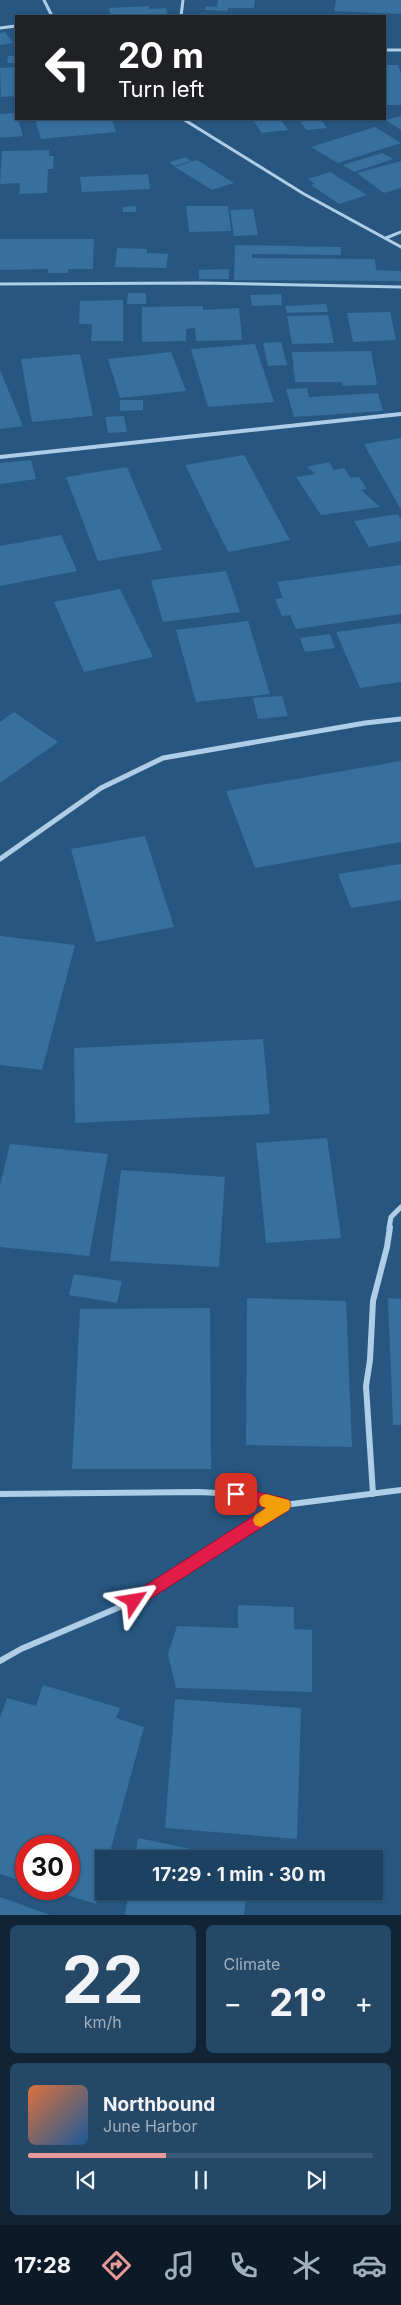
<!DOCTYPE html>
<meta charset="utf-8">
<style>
body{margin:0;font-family:Inter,sans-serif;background:#254867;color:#f1f3f6;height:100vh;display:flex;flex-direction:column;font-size:19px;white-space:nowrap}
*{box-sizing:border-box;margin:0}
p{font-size:16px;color:#a0afbd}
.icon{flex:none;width:28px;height:28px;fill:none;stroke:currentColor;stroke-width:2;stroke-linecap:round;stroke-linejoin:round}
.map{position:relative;height:1915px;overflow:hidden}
.side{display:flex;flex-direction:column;gap:10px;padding:10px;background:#102435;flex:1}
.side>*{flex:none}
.guide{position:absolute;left:15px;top:15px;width:371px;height:105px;border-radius:0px;box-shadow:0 1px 4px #0004,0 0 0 1px #3b5a76;background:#202124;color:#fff;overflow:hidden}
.speed{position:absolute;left:15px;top:1835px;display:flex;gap:10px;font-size:25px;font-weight:700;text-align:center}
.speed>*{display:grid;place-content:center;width:65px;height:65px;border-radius:50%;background:#1d4161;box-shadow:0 1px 4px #0004,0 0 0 1px #3b5a76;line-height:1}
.speed .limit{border:8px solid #d22;background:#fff;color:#111}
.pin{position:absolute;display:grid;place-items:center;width:42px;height:42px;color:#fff;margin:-21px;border-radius:10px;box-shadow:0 2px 8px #0006}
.me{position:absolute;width:55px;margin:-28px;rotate:57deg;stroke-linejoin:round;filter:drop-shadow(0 0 4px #0008)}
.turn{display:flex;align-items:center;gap:18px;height:105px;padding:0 20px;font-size:22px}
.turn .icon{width:65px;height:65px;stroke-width:2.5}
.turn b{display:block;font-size:35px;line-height:42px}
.big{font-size:38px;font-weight:700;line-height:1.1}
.side .card{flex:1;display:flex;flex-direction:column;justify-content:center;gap:8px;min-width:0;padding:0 18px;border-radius:8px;background:#254867}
.side .dial{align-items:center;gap:0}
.dial b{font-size:65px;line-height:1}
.song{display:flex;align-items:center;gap:15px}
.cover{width:60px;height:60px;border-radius:8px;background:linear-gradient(135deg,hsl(20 70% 55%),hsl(210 70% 35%))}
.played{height:5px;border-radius:2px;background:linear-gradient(90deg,#e69b98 40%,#3b5a76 40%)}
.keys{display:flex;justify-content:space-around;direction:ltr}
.heat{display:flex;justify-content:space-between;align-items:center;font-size:28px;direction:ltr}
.side .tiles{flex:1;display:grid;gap:10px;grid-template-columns:1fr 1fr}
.card:last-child{grid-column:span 2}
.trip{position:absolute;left:95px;top:1850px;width:288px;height:50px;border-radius:0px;background:#1d4161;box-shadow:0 1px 4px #0004,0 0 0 1px #3b5a76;font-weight:700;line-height:50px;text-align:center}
.menu{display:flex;height:80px;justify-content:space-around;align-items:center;background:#0c1a27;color:#a0afbd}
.menu .icon{width:35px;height:35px}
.menu .on{color:#e69b98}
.menu b{font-size:22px;color:#f1f3f6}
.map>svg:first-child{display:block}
</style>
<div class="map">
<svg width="401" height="1915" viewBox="0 0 401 1915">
<rect width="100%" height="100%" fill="#275781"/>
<path fill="#376f9d" d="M218,0h37l-1,8h-26l-1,3 -22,-1 1,-4 11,1z
M336,0h65v14l-67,-3z
M149,6v3l17,-1 2,8h-57l-2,-8z
M209,14h105v2h-105z
M5,32l8,11 -13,2v-12z
M8,56h8v7h-9z
M385,65h13l3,9v31h-16z
M16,67v29l-15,1 -1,-29z
M16,113l7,23 -23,2v-24z
M401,116v14l-15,-10z
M35,119h77l4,13 -75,7z
M252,119h28l8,11 -26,3z
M299,119h22l6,9 -21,2z
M375,127l26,16 -63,20 -27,-16z
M49,150v6h5l-1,13h-5l-1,24 -28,1 1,-11 -20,1 2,-33z
M382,153l11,6 -39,13 -11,-7z
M186,157l5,4 -17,5 -5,-4z
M197,160l37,23 -22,7 -37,-23z
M401,161v27l-17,5 -27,-20z
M330,172l37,23 -28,9 -28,-19 4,-1 -7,-5z
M148,174l2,15 -68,3 -2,-15z
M136,206v6h-13v-5z
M186,206h42l3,25 -42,1z
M253,209l5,26 -24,1 -4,-26z
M0,239h94l-1,30h-25v4h-20v-4l-48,1z
M235,245l106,2v8l-89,-1v4l123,1 1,11 25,1v10l-167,-1z
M117,248l30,1v4l21,1 -2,14 -51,-1z
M229,269v10h-30v-9z
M128,293h18v11h-19z
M281,294l1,11 -30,1 -2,-11z
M123,300v41h-32l1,-17h-13l1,-23z
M326,304l2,8 -41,1 -2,-7z
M203,306v4l36,-2 3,32 -46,1 -1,-13 -9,1v12l-44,1v-35z
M390,312l6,28 -43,2 -6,-29z
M328,315l6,28 -42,1 -5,-28z
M281,342l6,23 -19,1 -5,-23z
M255,344l19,58 -66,5 -17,-58z
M371,351l6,34 -34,1 -1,-4h-47l-3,-30z
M171,352l15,39 -66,7 -12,-39z
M80,354l13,62 -61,6 -11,-63z
M0,370l23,56 -23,3z
M307,388l2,9 69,-4 5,18 -89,6 -8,-28z
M120,400h23v10l-23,1z
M124,416l3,16 -19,1 -3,-16z
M401,438v72l-37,-66z
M244,455l46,85 -62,12 -43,-87z
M31,460l5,19 -36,5v-21z
M329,462l5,8 10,-2 7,10 8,-1 8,12 -6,1 19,17 -59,8 -25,-38 20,-3 -9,-7z
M127,467l35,83 -64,11 -32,-84z
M398,514l3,5v22l-32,6 -15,-26z
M61,535l16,36 -77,15v-40z
M401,565v49l-105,15 -6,-14 -8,1 -7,-17 8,-1 -6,-16z
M226,571l14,41 -77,10 -12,-42z
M120,589l33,68 -69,15 -30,-70z
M248,621l22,73 -74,8 -20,-72z
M401,623v59l-41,6 -24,-56z
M330,634l5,14 -30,4 -5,-14z
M282,696l6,20 -30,3 -5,-21z
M14,712l44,30 -58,41v-61z
M401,761v81l-146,26 -29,-77z
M145,836l29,91 -78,15 -25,-93z
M401,864v36l-50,8 -13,-34z
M0,936l75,9 -33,125 -42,-5z
M263,1039l7,75 -195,9 -1,-75z
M327,1138l14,100 -75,5 -10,-100z
M10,1144l98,10 -19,102 -89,-9v-61z
M121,1170l104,7 -6,90 -109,-6z
M74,1274l48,7 -5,22 -48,-8z
M247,1298l99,3 6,146 -106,-2z
M388,1298l13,1v126h-8z
M210,1308l1,161h-139l8,-160z
M238,1605l56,2v22l18,1v62l-136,-4 -8,-34 9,-28 61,2z
M43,1685l77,23 -4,10 28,9 -36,132h-4v16l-8,29 -48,-15h21v-43h-43v36l-26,-8v-156l7,-20 29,8z
M175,1699l126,9 -4,131 -132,-11z
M138,1838l97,20v1h-100z
M129,1891h118l-3,24h-119z
M0,1897l50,18h-50z"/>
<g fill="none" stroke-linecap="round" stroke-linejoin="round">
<path stroke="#aecde6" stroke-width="3" d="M44,0l8,16
M181,16l2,-16
M0,28l16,-2
M385,50h16
M183,119l121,75 97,53
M386,238l15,-6
M0,284l201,-1 200,4"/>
<path stroke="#aecde6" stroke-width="4" d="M0,457l401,-43"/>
<path stroke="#aecde6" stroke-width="5" d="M0,859l101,-71 62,-30 202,-35 36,-4
M389,1228l2,-11 10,-10"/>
<path stroke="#aecde6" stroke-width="6" d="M0,1494l199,-2 37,2 48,11 117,-15
M373,1494l-7,-108 4,-26 3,-59 14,-54 3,-20
M0,1661l21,-12 113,-48 150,-96"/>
</g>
<path fill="#e11d48" stroke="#92132f" d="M236,1487l48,11 5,2 2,5 -2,5 -150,96 -5,3 -5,-3 -3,-5 3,-5 137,-88 -35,-9 -2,-5 2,-5z"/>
<path fill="#f59e0b" d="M266,1494l23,6 2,5 -2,5 -28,17 -6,-2 -2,-5 2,-5 11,-7 -5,-2 -2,-5 2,-5z"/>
</svg>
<div class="speed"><div class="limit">30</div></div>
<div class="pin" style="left:236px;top:1494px;background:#d93025"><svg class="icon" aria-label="arrive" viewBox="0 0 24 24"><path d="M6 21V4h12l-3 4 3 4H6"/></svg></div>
<svg class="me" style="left:134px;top:1601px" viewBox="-20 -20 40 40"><path d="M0-17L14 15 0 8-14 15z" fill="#e11d48" stroke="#fff" stroke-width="4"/></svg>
<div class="trip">17:29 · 1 min · 30 m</div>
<div class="guide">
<div class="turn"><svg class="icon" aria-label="left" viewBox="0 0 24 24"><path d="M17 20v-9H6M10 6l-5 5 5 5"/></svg><div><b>20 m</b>Turn left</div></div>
</div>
</div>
<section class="side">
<div class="tiles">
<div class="card dial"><b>22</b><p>km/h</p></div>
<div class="card"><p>Climate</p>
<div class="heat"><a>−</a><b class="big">21°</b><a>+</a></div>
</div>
<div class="card">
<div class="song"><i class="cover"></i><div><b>Northbound</b><p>June Harbor</p></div></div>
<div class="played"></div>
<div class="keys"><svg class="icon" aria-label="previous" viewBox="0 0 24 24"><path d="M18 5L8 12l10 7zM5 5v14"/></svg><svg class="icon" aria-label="pause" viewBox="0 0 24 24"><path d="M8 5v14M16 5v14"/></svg><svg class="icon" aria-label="next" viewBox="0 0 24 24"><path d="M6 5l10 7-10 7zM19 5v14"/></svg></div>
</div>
</div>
</section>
<nav class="menu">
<b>17:28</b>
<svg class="icon on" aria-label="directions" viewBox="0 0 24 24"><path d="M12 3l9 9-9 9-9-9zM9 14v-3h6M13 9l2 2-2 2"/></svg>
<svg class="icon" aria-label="music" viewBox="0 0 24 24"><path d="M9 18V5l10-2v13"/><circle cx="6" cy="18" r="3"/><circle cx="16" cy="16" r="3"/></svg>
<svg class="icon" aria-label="phone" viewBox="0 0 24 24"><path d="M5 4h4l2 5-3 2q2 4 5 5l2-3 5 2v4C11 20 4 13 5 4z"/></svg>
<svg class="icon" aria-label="climate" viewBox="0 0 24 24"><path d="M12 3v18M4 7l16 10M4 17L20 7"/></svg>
<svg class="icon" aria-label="car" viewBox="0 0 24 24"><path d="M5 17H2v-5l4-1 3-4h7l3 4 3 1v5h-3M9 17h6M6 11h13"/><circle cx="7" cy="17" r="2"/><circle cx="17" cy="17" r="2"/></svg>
</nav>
